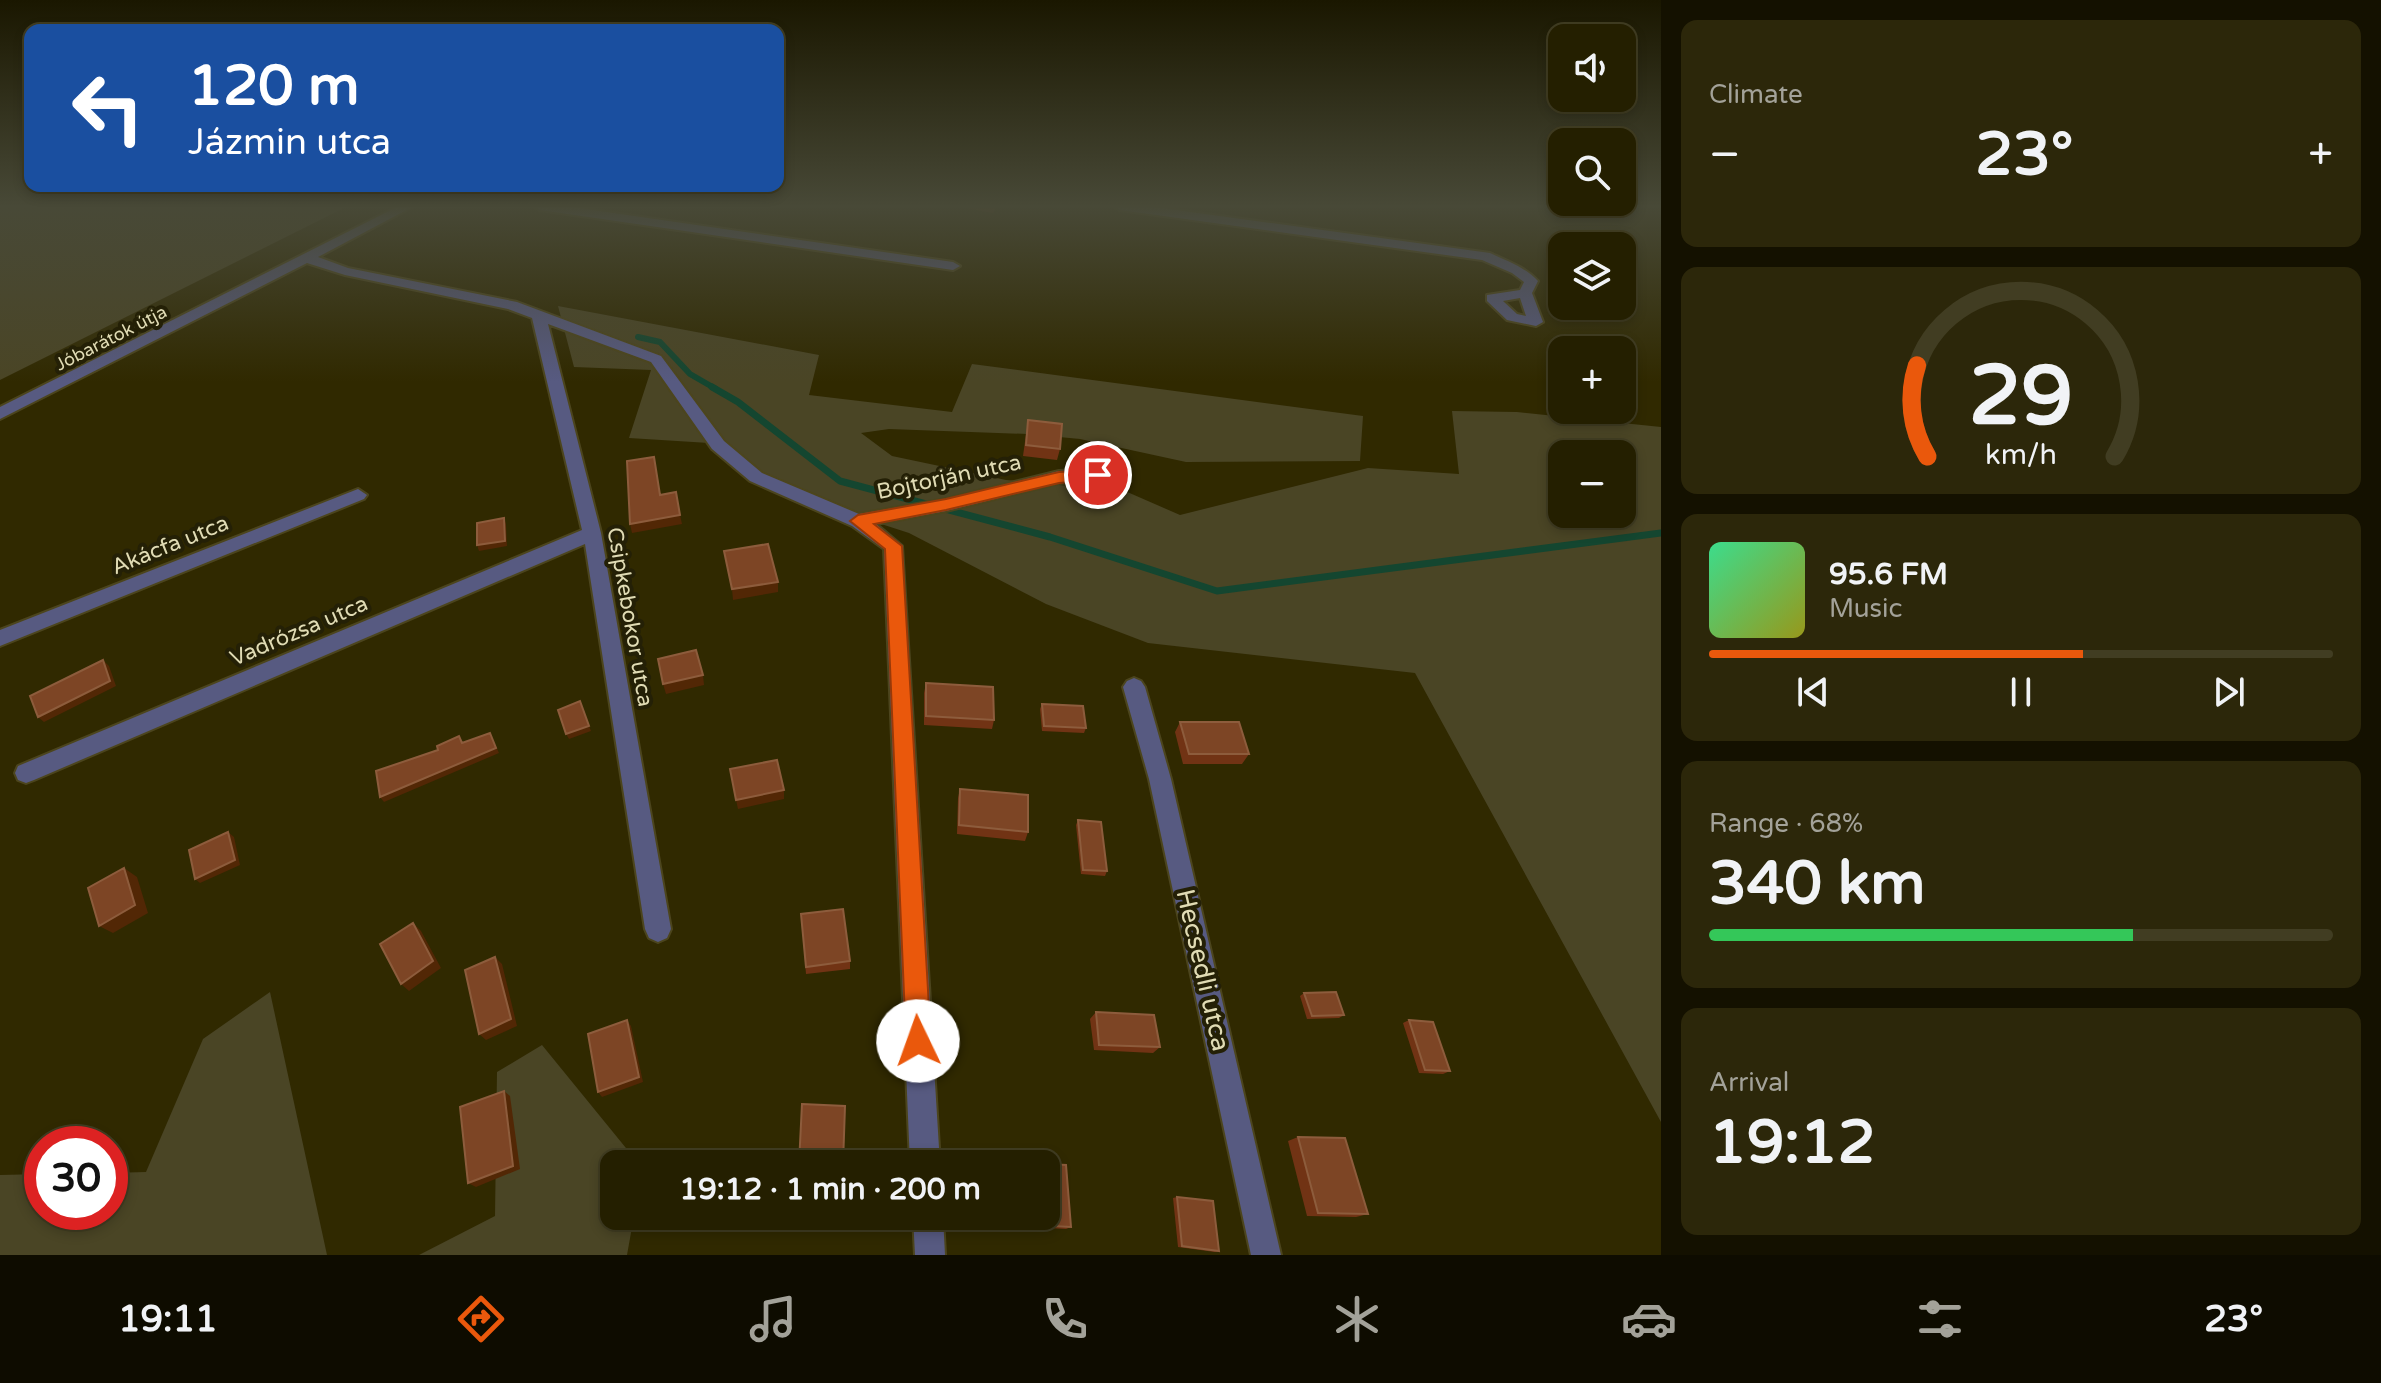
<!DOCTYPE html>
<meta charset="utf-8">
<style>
body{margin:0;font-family:"Varela Round",sans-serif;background:#2c270a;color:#f1f3f6;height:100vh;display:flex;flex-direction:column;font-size:30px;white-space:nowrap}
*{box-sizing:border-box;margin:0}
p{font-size:26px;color:#a3a299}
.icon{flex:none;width:44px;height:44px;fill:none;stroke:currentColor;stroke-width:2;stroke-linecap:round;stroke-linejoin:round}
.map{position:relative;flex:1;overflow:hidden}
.details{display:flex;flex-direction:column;gap:20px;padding:20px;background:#141100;width:720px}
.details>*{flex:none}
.hud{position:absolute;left:24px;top:24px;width:760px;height:168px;border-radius:16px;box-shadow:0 4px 12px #0003,0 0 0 2px #413d22;background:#1a4fa0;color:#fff;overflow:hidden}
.tools{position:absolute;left:1548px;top:24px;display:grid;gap:16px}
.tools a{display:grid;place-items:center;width:88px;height:88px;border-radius:16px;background:#241f00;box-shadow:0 4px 12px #0003,0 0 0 2px #413d22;font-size:40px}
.speed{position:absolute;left:24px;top:1126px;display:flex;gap:16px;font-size:40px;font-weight:700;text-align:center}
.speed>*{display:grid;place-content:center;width:104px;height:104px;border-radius:50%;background:#241f00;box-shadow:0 4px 12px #0003,0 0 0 2px #413d22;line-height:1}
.speed .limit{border:12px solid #d22;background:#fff;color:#111}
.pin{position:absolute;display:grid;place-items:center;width:68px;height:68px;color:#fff;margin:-34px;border:4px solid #fff;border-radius:50%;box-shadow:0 2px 8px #0007}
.me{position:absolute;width:88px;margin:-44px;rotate:357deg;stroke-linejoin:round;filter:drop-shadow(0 0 6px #0008)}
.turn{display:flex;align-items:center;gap:28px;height:168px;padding:0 32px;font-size:36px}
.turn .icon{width:104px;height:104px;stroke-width:2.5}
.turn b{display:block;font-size:56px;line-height:68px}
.big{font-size:60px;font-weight:700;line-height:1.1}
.details .widget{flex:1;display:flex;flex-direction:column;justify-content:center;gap:12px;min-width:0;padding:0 28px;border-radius:16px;background:#2c270a}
.details .dial{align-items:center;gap:0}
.dial svg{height:208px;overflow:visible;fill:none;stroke:#413d22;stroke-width:7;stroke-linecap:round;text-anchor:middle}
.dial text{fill:#f1f3f6;stroke:none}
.song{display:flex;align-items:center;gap:24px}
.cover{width:96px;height:96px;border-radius:12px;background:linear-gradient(135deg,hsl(150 70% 55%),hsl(60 70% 35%))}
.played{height:8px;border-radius:4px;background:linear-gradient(90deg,#ea580c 60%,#413d22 60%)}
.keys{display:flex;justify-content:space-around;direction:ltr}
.heat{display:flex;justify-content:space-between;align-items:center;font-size:44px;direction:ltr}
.charge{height:12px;border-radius:6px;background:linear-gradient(90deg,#34c759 68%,#413d22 0)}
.trip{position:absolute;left:600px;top:1150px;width:460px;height:80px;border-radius:16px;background:#241f00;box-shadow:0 4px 12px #0003,0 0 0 2px #413d22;font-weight:700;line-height:80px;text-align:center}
.menu{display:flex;height:128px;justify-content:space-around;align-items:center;background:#0e0c00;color:#a3a299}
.menu .icon{width:56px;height:56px}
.menu .selected{color:#ea580c}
.menu b{font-size:36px;color:#f1f3f6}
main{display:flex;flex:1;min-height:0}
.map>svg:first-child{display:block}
</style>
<main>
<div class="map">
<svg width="1661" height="1255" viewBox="0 0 1661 1255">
<rect width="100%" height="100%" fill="#302900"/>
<path fill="#4a4525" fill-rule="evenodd" d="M0,206h348l-348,174z
M558,306l261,49 -10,40 143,17 20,-48 391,52 -3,45 -174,1 -106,-23 -52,-5 -139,-5 -28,4 31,23 114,24 119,11 55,24 188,-47 91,6 -7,-63 65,1 144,15v695l-246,-449 -267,-30 -102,-39 -137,-71 -139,-45 -61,-45 -80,-5 22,-68 -77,-3zM1562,454h60v60h-60z
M270,992l57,263h-327v-80l42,-1v38h68v-39l36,-1 57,-133z
M542,1045l97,119h-25v52h20l-7,39h-208l76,-39 2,-144z"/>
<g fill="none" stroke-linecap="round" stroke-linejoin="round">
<path stroke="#144630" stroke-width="6" d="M638,337l22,5 30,32 26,15"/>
<path stroke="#144630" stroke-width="7" d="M712,387l26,15 102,79 210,56 167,54 444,-58"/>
<defs>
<path id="minor" d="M399,206h15l-96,51 30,11 169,34 144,54 63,85 38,32 97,41 87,-15 113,-28 39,-2 9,6 -9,6 -39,2 -113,28 -70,13 26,22 38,618h-30l-26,-615 -32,-23 -102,-45 -38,-32 -61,-87 -103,-38 53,209 70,396 -4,9 -9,4 -9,-4 -4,-9 -60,-385 -551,236 -8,3 -8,-3 -3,-7 3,-7 564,-236 -50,-212 -24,-9 -163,-34 -38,-12 -307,156v-12z
M534,206h31l388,56 7,4 -7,4 -413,-60z
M1114,206h33l343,47c17,8 35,14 48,28l-6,12 11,29 -7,4 -29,-6 -20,-19v-6l33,-5 4,-8 -12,-9 -30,-13 -362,-50zM1520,298l6,18 -9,-2 -14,-13z
M358,489l9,6 -3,4 -364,147v-16z
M1134,678l7,3 4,6 26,92 110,476h-30l-102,-476 -26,-92 4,-6z
M913,1216h30l2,39h-30z"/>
</defs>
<use href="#minor" stroke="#4c451d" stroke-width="4"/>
<use href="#minor" fill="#575a81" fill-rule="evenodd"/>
</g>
<path fill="#713314" d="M955,206h42l-4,7z
M1028,420l32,29 -3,11 -34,-4z
M926,683l68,37 -2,9 -68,-4v-32z
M1042,704l44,24 -2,5 -42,-2 -2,-22z
M1180,722l69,32 -7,10h-59l-8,-32z
M960,789l68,43 -3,9 -68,-7 1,-36z
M1078,820l29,51 -2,5 -24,-2 -5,-49z
M801,914l49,47v8l-44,5z
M1304,993l40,22 -5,3 -32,1 -7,-23z
M1096,1012l64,35 -7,6 -59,-3 -4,-31z
M1409,1020l41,51 -7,3 -24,-1 -16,-50z
M1298,1137l70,77 -12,3 -49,-1 -19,-75z
M1177,1197l42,54 -4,1 -37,-5 -5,-49z
M995,1216h51l25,11 -5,2 -70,-4z"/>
<path fill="#522705" d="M680,515l2,9 -50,9 -2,-9z
M504,518l2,6 1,22 -28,5 -2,-6z
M778,582v10l-45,8 -1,-11z
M103,660l6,6 7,20 -72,36 -6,-5z
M703,675l1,10 -38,9 -3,-10z
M589,726l2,5 -22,8 -3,-5z
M490,733l9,20 -115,49 -4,-5z
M784,790v9l-46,10 -2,-9z
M228,832l6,5 6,28 -40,18 -5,-4z
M124,868l13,9 11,36 -35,20 -14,-7z
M413,923l8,8 20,37 -32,23 -8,-7z
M495,957l7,7 15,62 -31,14 -7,-6z
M627,1020l4,6 12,56 -41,15 -4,-5z
M504,1091l6,5 10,73 -44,18 -8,-4z"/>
<path fill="#7d4525" stroke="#8d5c3c" stroke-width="2" d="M1028,420l34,4 -2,25 -34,-4z
M654,457l6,38 16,-3 4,23 -50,9 -3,-63z
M504,518l1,23 -28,4v-22z
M768,544l10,38 -46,7 -8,-38z
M696,650l7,25 -40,9 -5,-25z
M103,660l7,21 -72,36 -8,-21z
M926,683l67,4 1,33 -68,-4z
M580,701l9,25 -23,8 -8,-24z
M1042,704l41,2 3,22 -42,-2z
M1180,722h59l10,32h-60z
M490,733l6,15 -116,49 -4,-26 62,-21 -1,-4 22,-10 3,7z
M777,760l7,30 -48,10 -6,-31z
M960,789l68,6v37l-69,-7z
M1078,820l23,2 6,49 -24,-1z
M228,832l7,28 -40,19 -6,-29z
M124,868l11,37 -36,21 -11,-38z
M843,909l7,52 -44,6 -5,-53z
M413,923l20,38 -32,23 -21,-40z
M495,957l16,62 -32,15 -14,-64z
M1336,992l8,23 -32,1 -8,-23z
M1096,1012l58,3 6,32 -61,-2z
M627,1020l12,57 -41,15 -10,-58z
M1409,1020l24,2 17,49 -25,-1z
M504,1091l9,75 -45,17 -8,-76z
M802,1104l43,2 -2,58h-44z
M1298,1137l47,1 23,76 -50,-1z
M996,1161l46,3h-46z
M1046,1164l20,1 5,62 -72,-4v-7h47z
M1177,1197l36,4 6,50 -37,-5z"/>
<linearGradient id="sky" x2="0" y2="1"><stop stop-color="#1a1700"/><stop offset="0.54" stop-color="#484937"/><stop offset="1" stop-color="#484937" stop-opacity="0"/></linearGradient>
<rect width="1661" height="382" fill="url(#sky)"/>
<path fill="#ea580c" stroke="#983908" stroke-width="2" d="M1098,470l8,5 -3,4 -44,4 -113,27 -72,14 28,22 29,495 -4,8 -9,4 -8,-4 -4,-8 -21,-492 -35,-28 8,-6 88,-16 113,-27z"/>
<g text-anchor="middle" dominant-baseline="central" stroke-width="8" stroke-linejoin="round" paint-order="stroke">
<g font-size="18" fill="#e0dbb4" stroke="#242006">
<text transform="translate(111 338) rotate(-27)">Jóbarátok útja</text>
</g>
<g font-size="22" fill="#e0dbb4" stroke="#242006">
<text transform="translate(949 477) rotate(-12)">Bojtorján utca</text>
<text transform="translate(170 545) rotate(-22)">Akácfa utca</text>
<text transform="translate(630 617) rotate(80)">Csipkebokor utca</text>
<text transform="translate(299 631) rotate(-23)">Vadrózsa utca</text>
</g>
<g font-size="26" fill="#e0dbb4" stroke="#242006">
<text transform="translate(1203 970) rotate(77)">Hecsedli utca</text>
</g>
</g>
</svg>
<div class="tools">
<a><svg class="icon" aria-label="sound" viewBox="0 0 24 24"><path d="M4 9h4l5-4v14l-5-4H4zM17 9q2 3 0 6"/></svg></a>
<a><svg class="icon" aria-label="search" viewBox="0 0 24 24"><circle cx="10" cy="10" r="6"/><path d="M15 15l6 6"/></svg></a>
<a><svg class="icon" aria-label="layers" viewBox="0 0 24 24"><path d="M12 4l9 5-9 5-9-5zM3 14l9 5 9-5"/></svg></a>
<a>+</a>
<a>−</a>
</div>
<div class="speed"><div class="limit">30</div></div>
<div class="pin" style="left:1098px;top:475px;background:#d93025"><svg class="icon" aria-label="arrive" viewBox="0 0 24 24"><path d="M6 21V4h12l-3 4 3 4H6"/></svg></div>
<svg class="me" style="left:918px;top:1041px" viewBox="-20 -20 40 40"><circle r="19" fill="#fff"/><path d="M0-13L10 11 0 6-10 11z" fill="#ea580c"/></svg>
<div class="trip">19:12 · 1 min · 200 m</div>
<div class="hud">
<div class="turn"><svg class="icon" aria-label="left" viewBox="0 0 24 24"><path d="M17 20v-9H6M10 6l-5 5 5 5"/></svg><div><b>120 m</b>Jázmin utca</div></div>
</div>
</div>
<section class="details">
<div class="widget"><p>Climate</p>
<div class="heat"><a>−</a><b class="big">23°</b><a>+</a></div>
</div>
<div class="widget dial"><svg viewBox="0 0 100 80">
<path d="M14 69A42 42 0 1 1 86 69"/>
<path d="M14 69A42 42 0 0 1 10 34" stroke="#ea580c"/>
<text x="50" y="56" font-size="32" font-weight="700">29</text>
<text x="50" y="72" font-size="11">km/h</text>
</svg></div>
<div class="widget">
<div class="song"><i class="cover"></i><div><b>95.6 FM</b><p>Music</p></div></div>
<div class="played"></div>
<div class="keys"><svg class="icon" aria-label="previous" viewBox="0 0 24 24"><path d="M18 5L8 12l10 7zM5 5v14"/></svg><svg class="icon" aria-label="pause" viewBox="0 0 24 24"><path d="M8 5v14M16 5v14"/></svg><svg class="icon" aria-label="next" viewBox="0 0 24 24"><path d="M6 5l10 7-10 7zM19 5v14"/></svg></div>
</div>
<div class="widget"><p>Range · 68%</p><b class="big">340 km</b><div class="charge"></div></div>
<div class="widget"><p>Arrival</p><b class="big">19:12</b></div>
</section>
</main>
<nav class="menu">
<b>19:11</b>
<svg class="icon selected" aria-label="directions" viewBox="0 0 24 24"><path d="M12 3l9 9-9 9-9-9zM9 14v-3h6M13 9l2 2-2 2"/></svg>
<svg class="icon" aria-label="music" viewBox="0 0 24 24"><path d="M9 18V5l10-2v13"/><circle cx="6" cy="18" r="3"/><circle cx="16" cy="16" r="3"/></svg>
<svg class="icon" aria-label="phone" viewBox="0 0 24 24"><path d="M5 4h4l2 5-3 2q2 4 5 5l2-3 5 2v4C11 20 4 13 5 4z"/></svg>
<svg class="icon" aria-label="climate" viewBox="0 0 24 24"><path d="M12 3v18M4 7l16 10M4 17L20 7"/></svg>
<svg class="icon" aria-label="car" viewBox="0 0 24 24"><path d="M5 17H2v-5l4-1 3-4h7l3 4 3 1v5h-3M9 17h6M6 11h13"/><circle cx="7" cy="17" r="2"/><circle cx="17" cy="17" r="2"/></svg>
<svg class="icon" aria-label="filters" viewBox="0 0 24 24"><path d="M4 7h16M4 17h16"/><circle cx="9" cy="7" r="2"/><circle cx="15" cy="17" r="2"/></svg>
<b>23°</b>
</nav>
